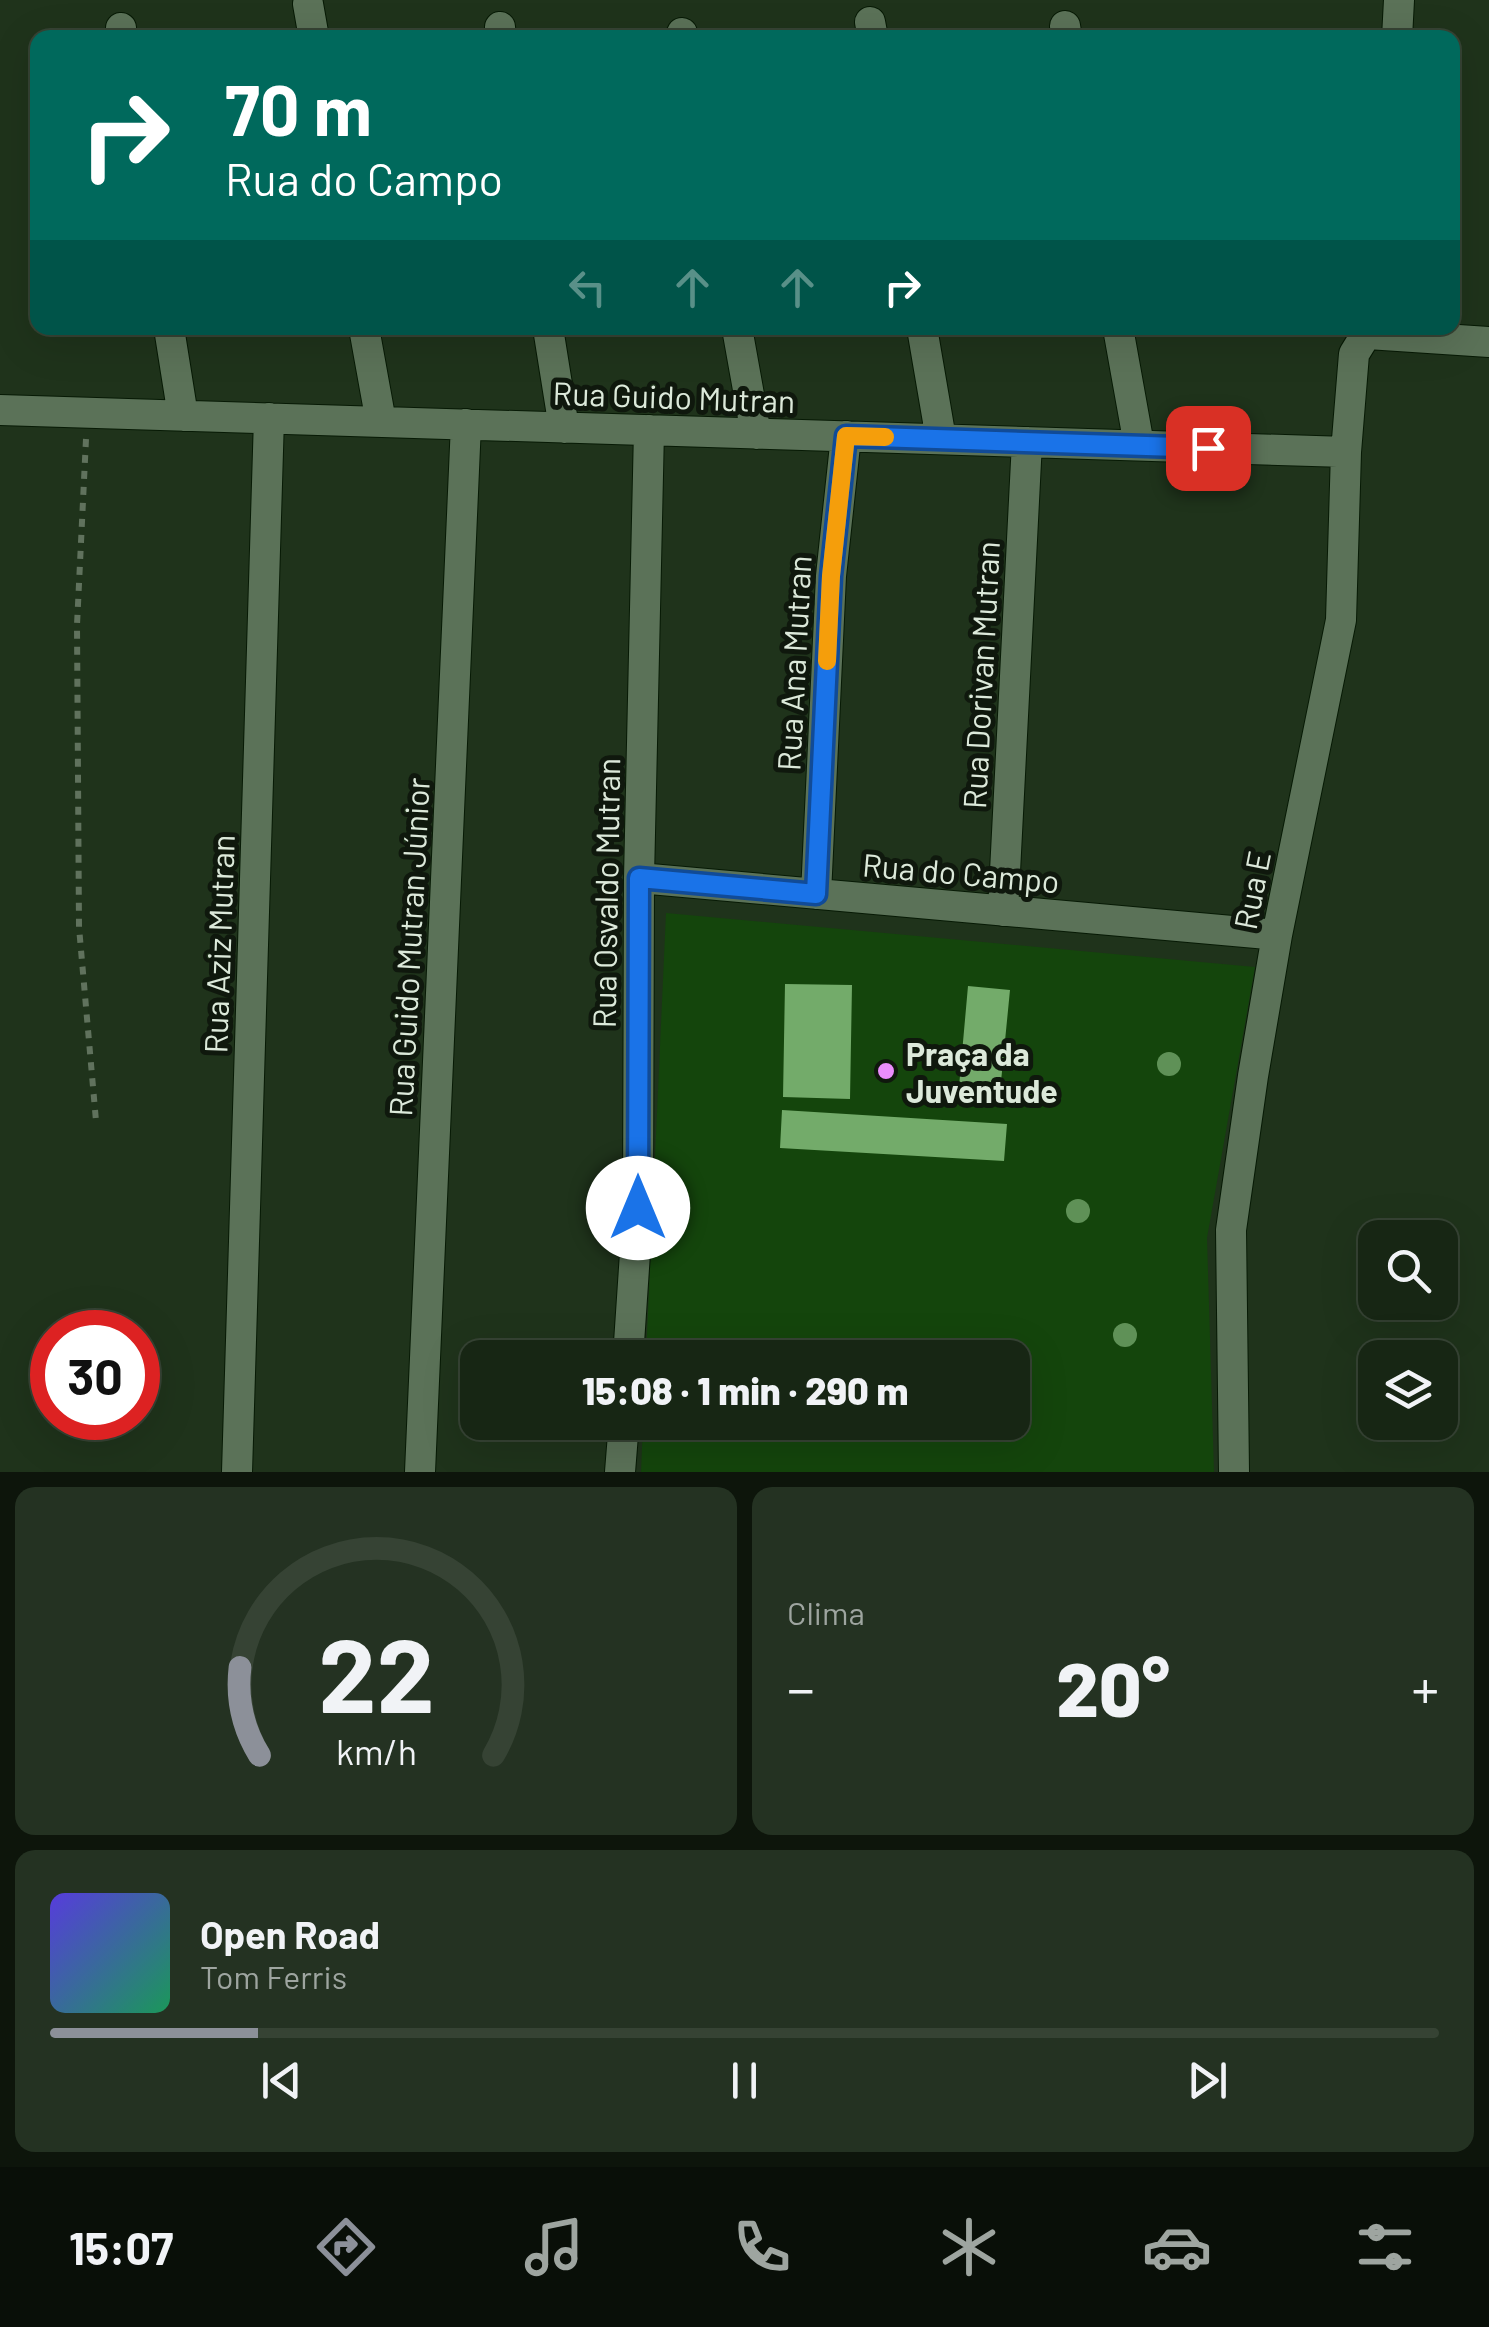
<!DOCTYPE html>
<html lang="pt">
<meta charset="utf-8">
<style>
body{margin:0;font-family:Barlow,sans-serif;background:#243222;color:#f1f3f6;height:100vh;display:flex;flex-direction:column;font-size:38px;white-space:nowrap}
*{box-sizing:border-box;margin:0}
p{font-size:32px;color:#9ea5a0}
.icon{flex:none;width:55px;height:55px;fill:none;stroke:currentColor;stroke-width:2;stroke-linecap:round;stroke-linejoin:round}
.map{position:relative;height:1472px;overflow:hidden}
.side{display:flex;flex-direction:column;gap:15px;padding:15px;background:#0d150b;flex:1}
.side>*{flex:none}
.hud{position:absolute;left:30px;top:30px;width:1430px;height:305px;border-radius:20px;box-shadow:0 10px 40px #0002,0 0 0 2px #364334;background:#00695c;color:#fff;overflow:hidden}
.tools{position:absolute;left:1358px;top:1220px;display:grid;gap:20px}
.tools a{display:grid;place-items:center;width:100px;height:100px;border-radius:20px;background:#172614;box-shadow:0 10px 40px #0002,0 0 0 2px #364334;font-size:50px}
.speed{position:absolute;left:30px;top:1310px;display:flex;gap:20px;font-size:50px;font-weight:700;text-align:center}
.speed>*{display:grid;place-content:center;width:130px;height:130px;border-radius:50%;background:#172614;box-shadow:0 10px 40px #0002,0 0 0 2px #364334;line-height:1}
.speed .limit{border:15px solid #d22;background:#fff;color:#111}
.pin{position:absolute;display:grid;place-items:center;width:85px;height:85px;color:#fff;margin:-42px;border-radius:20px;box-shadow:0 5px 15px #0006}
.me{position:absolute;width:110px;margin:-55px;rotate:0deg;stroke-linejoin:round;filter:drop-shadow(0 0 8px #0008)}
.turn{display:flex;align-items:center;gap:35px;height:210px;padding:0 30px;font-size:45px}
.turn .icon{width:130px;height:130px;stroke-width:2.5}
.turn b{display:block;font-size:70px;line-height:85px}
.lanes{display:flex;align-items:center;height:95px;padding:0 30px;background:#0003;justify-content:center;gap:50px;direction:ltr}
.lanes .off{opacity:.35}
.big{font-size:75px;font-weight:800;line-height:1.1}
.side .card{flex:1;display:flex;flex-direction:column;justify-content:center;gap:15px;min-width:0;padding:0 35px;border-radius:20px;background:#243222}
.side .dial{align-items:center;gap:0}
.dial svg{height:260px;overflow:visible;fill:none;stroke:#364334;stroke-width:7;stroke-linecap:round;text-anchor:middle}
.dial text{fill:#f1f3f6;stroke:none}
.song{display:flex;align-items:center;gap:30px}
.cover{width:120px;height:120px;border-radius:15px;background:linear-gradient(135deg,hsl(250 70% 55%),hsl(150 70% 35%))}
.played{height:10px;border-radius:5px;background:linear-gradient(90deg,#8c9099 15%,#364334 15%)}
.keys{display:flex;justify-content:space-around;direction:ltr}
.heat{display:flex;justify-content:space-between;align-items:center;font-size:55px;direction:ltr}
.side .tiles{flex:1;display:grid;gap:15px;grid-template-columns:1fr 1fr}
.card:last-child{grid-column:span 2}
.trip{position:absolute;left:460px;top:1340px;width:570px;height:100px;border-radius:20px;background:#172614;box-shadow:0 10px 40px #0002,0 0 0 2px #364334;font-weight:800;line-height:100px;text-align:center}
.dock{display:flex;height:160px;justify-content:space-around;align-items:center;background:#090f08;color:#9ea5a0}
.dock .icon{width:70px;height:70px}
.dock .on{color:#8c9099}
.dock b{font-size:45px;color:#f1f3f6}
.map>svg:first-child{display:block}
</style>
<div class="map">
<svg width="1489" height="1472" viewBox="0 0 1489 1472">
<rect width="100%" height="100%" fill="#1f331b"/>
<path fill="#14450c" d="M666,913l589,54 -48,271 7,234h-573l2,-49 369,-1v-64l-366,-1z"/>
<path fill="#73ab6a" d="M785,984l67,1 -2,114 -67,-2z
M968,986l42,4 -11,112 -41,-4z
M782,1110l225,14 -3,37 -224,-13z"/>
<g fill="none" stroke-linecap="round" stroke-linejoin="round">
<defs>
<path id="street" d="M308,4l6,34
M870,22l3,16
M1065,26l2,12
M500,27l1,11
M121,28l1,10
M682,33l1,5
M1397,38l2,-38
M169,328l14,88
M364,328l17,94
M548,328l16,100
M737,328l19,106
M922,328l19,111
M1118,328l21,117
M1368,334l121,8
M0,410l1346,42
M639,878l638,57
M816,894l15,-318 15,-140
M1003,911l24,-469
M628,1358l10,-150 1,-330 10,-448
M237,1472l32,-1054
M420,1472l46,-1048
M620,1472l4,-50
M1234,1472l-3,-242 22,-154 24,-141 64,-315 5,-168 8,-98 16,-26"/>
</defs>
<use href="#street" stroke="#071a05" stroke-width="32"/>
<path stroke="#60725d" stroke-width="6" stroke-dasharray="8 8" stroke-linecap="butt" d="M86,439l-9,186 2,302 17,194"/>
<use href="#street" stroke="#5b7258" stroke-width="30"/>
</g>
<g fill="#5f9157">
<circle cx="1169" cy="1064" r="12"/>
<circle cx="1078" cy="1211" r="12"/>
<circle cx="1125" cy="1335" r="12"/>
</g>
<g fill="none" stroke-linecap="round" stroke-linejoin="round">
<defs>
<path id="route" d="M638,1208l1,-330 177,16 15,-318 15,-140 362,12"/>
</defs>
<use href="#route" stroke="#114b97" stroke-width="25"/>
<use href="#route" stroke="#1a73e8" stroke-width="18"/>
<path stroke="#f59e0b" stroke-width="18" d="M827,661l4,-85 15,-140 39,1"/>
</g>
<circle fill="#ea8dfc" stroke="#0f180d" stroke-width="4" cx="886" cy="1071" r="10"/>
<g text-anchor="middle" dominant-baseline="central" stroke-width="10" stroke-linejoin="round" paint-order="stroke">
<g font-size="32" fill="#dce9da" stroke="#0f180d">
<text transform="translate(674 396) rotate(2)">Rua Guido Mutran</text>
<text transform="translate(793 663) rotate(-87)">Rua Ana Mutran</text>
<text transform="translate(980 675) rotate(-87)">Rua Dorivan Mutran</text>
<text transform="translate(961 872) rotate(5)">Rua do Campo</text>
<text transform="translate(1251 890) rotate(-79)">Rua E</text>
<text transform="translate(605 893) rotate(-89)">Rua Osvaldo Mutran</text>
<text transform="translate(218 944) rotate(-88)">Rua Aziz Mutran</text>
<text transform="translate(408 947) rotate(-87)">Rua Guido Mutran Júnior</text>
</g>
<g font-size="32" font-weight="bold" fill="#dce9da" stroke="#0f180d" text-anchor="start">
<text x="906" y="1053">Praça da<tspan x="906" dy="37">Juventude</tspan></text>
</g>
</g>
</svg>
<div class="tools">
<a><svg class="icon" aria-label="search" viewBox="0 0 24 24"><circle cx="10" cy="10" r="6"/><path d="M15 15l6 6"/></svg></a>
<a><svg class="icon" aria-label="layers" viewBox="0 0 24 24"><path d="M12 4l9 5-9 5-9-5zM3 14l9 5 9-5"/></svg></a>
</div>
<div class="speed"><div class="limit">30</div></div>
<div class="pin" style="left:1208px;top:448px;background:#d93025"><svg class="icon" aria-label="arrive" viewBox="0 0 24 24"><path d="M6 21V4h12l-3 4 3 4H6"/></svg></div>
<svg class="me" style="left:638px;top:1208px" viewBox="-20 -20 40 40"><circle r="19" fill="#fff"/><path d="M0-13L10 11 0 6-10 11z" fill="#1a73e8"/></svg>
<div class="trip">15:08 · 1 min · 290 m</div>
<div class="hud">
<div class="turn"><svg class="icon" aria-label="right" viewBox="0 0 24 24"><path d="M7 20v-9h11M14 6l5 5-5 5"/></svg><div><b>70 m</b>Rua do Campo</div></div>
<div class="lanes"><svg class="icon off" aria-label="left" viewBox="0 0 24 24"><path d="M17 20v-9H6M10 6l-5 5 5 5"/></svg><svg class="icon off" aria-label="ahead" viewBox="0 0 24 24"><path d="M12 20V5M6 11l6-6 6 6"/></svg><svg class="icon off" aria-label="ahead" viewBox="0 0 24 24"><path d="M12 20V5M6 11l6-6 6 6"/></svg><svg class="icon" aria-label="right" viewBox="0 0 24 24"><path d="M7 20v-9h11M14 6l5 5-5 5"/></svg></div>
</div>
</div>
<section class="side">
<div class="tiles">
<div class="card dial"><svg viewBox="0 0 100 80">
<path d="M14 69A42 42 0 1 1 86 69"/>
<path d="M14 69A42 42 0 0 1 8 42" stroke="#8c9099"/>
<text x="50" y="56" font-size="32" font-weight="700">22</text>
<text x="50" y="72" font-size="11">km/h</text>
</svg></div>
<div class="card"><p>Clima</p>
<div class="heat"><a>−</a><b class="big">20°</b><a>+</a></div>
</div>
<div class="card">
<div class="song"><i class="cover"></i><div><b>Open Road</b><p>Tom Ferris</p></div></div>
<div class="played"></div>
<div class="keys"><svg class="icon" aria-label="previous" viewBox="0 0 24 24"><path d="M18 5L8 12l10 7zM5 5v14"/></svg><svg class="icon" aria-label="pause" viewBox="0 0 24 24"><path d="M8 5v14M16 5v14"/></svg><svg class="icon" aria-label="next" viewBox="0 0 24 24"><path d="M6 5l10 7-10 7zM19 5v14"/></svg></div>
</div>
</div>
</section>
<nav class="dock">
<b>15:07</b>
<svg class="icon on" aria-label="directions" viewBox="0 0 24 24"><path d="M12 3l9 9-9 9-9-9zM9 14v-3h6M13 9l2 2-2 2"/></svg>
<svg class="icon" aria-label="music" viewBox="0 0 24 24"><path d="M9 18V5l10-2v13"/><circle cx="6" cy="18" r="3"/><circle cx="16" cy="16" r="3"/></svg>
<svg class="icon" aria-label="phone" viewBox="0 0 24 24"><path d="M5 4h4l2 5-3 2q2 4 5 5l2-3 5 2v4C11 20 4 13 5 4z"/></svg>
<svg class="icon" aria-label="climate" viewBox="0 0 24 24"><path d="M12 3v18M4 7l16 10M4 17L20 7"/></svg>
<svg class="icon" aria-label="car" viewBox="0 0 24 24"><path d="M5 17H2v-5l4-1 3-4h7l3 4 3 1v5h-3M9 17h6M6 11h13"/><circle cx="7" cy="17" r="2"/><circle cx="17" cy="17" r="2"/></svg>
<svg class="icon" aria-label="filters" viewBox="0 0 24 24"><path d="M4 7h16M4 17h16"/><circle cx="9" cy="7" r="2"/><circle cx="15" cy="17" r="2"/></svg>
</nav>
